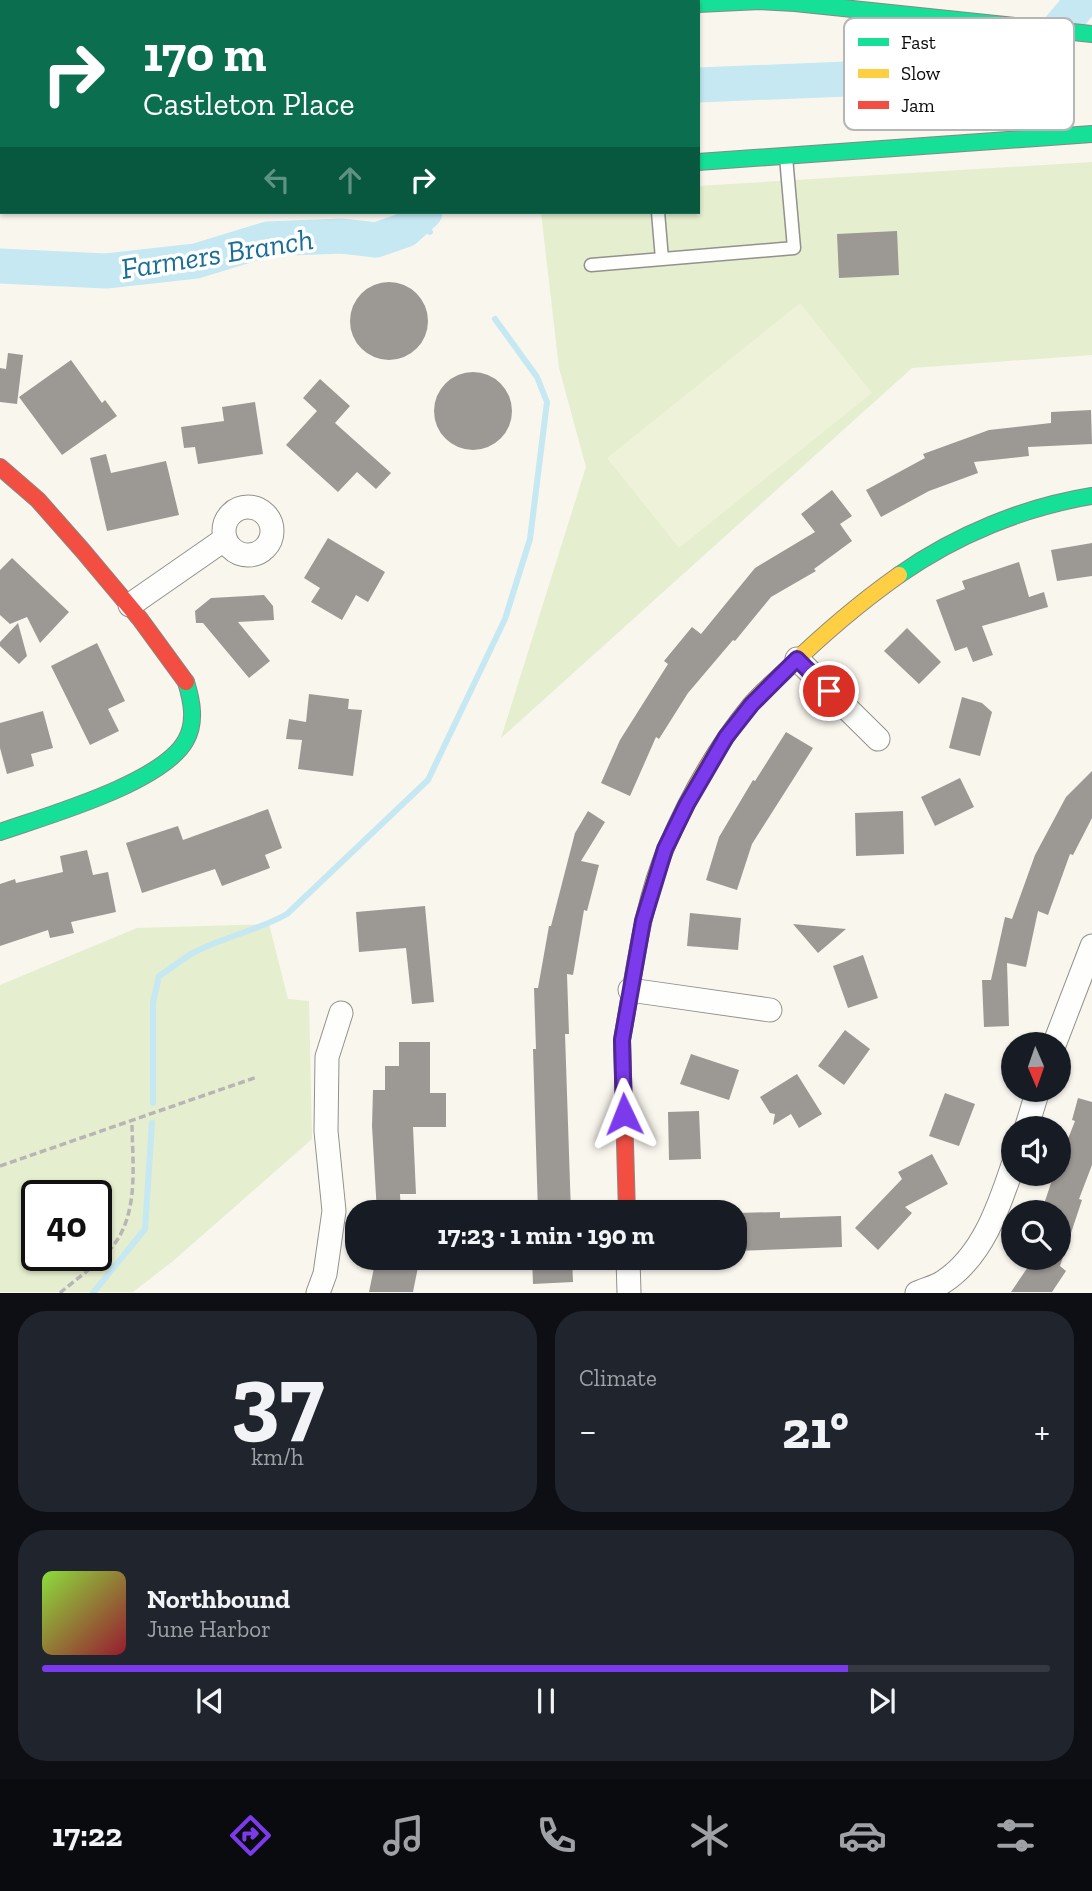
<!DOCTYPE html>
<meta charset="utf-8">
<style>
body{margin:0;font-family:"Zilla Slab",serif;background:#20242c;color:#f1f3f6;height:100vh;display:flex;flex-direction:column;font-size:26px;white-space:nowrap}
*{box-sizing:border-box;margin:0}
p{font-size:23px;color:#9ea1a6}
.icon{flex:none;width:38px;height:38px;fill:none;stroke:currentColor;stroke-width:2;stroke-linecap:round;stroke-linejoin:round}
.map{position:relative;height:1293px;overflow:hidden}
.side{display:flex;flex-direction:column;gap:18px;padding:18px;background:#0d0f14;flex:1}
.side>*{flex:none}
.top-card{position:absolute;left:0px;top:0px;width:700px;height:214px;box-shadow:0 2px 5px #0004;background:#0b6e4f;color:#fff;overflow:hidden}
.needle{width:46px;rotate:178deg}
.controls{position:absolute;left:1001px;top:1032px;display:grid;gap:14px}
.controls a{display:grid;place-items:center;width:70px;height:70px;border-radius:50%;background:#171b24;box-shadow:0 2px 5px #0004;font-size:35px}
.speed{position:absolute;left:21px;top:1180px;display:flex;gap:14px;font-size:35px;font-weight:700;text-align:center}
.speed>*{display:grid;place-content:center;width:91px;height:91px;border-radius:50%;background:#171b24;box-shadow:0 2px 5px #0004;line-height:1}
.speed .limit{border:4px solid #111;border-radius:10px;background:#fff;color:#111}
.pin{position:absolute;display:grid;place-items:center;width:60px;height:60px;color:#fff;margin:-30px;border:4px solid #fff;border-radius:50%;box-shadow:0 2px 7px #0007}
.me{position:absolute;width:77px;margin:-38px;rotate:358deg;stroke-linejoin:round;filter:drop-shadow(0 0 5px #0008)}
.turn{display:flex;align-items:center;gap:24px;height:147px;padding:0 28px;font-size:32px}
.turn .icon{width:91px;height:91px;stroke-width:2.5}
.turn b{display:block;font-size:49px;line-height:60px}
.lanes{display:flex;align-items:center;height:66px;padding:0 28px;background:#0003;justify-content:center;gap:35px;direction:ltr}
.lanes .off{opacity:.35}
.big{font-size:52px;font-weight:700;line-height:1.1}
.side .tile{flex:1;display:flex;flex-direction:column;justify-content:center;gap:10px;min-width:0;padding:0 24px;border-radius:28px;background:#20242c}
.side .dial{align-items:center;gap:0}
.dial b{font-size:91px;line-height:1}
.song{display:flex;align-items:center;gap:21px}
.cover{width:84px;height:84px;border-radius:10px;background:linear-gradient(135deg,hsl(90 70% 55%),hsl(350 70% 35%))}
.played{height:7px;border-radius:4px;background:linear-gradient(90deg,#7c3aed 80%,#363941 80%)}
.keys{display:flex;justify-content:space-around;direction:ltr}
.heat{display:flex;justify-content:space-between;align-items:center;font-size:38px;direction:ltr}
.side .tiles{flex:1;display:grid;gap:18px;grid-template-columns:1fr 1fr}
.tile:last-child{grid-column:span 2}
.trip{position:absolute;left:345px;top:1200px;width:402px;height:70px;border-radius:28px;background:#171b24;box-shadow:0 2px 5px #0004;font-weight:700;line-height:70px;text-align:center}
.tabs{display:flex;height:112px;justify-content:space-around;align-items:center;background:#090b0e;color:#9ea1a6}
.tabs .icon{width:49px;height:49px}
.tabs .on{color:#7c3aed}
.tabs b{font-size:32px;color:#f1f3f6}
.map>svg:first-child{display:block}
</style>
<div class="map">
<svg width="1092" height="1293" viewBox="0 0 1092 1293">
<rect width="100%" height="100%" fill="#f9f6ee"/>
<path fill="#e5eecf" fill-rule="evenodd" d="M1092,162v193l-180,13 -411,370 85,-271 -27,-99 -18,-156h157v-26z
M269,924l19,75 21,2 3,138 -139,122 -40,31h-133v-307l137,-57zM37,1195h59v60h-59z"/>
<path fill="#eef2d8" d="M800,303l72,90 -193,155 -72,-90z"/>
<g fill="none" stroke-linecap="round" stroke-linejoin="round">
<path stroke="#c5e8f2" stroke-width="6" d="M419,218l11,14
M153,1103v-101l6,-26c11,-7 21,-15 32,-22 31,-17 66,-23 96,-40l141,-134 77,-161 25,-80 17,-137 -10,-25 -42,-58
M93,1293l52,-64 7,-106"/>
<path stroke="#c5e8f2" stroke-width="35" d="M698,85l149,-6 93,14 24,-2 38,-15 42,-30 39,-46
M0,266l106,5 90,-10 72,-22 73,-3 35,4 29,-10 20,-18"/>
</g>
<path fill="#9c9894" d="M897,231l2,44 -60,3 -2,-44z
M350 321a39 39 0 1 1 78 0a39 39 0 1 1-78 0Z
M8,353l15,2 -6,49 -17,-2v-34l6,1z
M71,360l31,43 3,-3 12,16 -55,39 -43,-58z
M434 411a39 39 0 1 1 78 0a39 39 0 1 1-78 0Z
M320,379l30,27 -15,17 56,50 -15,16 -19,-17 -19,20 -52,-47 31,-34 -14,-13z
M255,402l8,52 -65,10 -3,-17 -11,1 -3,-21 43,-6 -2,-14z
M1091,410l1,34 -64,3 1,9 -55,6 4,11 -49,18 -48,26 -15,-27 59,-32 -2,-4 66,-24 62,-7v-11z
M106,454l5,19 55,-12 13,54 -72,16 -17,-73z
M832,490l20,26 -12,8 12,17 -38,28 2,2 -45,26 -36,44 -2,-1 -45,53 -29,46 -3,-2 -26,59 -29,-13 19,-43 48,-76 -4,-3 28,-34 9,7 54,-66 60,-36 -14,-18z
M328,538l57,34 -17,30 -12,-7 -14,25 -31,-18 9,-14 -16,-10z
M1092,543v33l-35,5 -6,-31z
M12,558l57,54 -29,31 -13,-26 -17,7 -10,-9v-45z
M1019,562l10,35 15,-5 4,15 -66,19 11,29 -20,7 -6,-15 -12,4 -19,-51 29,-11 -3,-8z
M264,595l9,11 1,14 -36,2 32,39 -21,17 -46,-55h-7l-1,-12 16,-13z
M18,623l9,33 -8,8 -19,-18v-4z
M907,628l34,34 -22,22 -35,-33z
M97,643l28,58 -17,8 11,22 -29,14 -39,-79z
M309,694l40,5 -1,10 14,1 -9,66 -55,-7 4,-29 -16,-1 3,-20 17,3z
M962,697l20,6 10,9 -12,44 -31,-8z
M43,711l10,37 -22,6 3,12 -27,8 -7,-26v-25z
M786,732l27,16 -61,96 -15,46 -31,-10 13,-43 34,-57 2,1z
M1092,771v47l-19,37 -3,-1 -22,61 -10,-4 -12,56 -19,-4 2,63 -25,1 -2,-47h9l14,-63 7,2 23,-64 31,-58z
M960,778l14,29 -39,19 -14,-29z
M268,809l14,39 -17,7 5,13 -48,18 -7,-17 -73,24 -16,-50 52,-17 5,14z
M588,811l17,11 -24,39 18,4 -12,46 -3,-1 -11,65 -6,-1 2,60h-4l6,179h-33l-5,-164h3l-2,-61h4l11,-62h2l24,-93z
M903,811l1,43 -48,2 -1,-43z
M87,850l6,25 15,-3 8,40 -45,10 3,11 -24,5 -2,-8 -48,16v-62l15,-5 1,4 47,-11 -3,-16z
M425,906l9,96 -22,2 -6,-56 -47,4 -3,-40z
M690,913l51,5 -3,32 -51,-4z
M793,924l53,5 -28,24z
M863,955l15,43 -30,10 -15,-42z
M845,1030l25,19 -26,36 -26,-19z
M399,1042h31v51h16v34h-33l3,67h-16l1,19h-24l-5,-87 1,-36h12v-24h14z
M691,1054l48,16 -10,30 -49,-16z
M797,1074l25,40 -23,14 -8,-14 -18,11 2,-11 -5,-1 -10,-16z
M945,1093l30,11 -16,42 -30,-10z
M1078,1098l14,4v63l-13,34 3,1 -22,66 6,5 -14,21h-41l23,-34h25v-45h-18l13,-39h5v-12l16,-41 -3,-1z
M699,1111l2,48 -32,1 -1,-48z
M932,1154l16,30 -43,23 7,6 -34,37 -23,-22 47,-49 -4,-7z
M780,1212v6l61,-2 1,31 -107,4v-38z
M376,1258l42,9 -5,25h-44z
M532,1258h40l1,24 -40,2z"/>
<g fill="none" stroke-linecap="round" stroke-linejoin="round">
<defs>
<path id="lane" d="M0,89h2
M658,212l4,47
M591,265l203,-17 -8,-91"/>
<path id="street" d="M224 531a24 24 0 1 1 48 0a24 24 0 1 1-48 0Z
M130,605l95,-66
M797,659l81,80
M630,990l140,20
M1054,1045l38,-99
M1026,1129l12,-39
M628,1258l1,35
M318,1293l7,-19 9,-63 -8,-80 1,-74 14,-44
M917,1293c8,-4 19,-6 26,-11 39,-25 56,-75 70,-117"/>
<path id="fast" d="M698,4l62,-3 35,2 297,31
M0,126h2
M698,162l394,-28
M899,575c57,-40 125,-68 193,-79
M0,832c46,-16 163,-49 186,-92 10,-18 6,-39 0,-58"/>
<path id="slow" d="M0,164h2
M631,988c8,-47 16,-96 35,-140 21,-50 50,-101 84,-143 10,-12 23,-23 35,-34 36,-35 73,-67 114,-96"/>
<path id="jam" d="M357,2l1,-2
M0,467l38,33 45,51 57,68 46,63
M627,1213l-5,-173 9,-52"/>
</defs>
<use href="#lane" stroke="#92918d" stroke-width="15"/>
<use href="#street" stroke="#92918d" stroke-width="25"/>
<use href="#fast" stroke="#898784" stroke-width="18"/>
<use href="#slow" stroke="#898784" stroke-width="18"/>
<use href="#jam" stroke="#898784" stroke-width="18"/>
<path stroke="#b7b6b5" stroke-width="3.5" stroke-dasharray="7 3.5" stroke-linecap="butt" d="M616,2l6,-2
M363,212h10
M0,1166l257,-89
M60,1293c17,-15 39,-29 53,-47 27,-35 19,-84 19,-126"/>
<use href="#lane" stroke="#fefefc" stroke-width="12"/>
<use href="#street" stroke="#fefefc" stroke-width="23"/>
<use href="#fast" stroke="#16e098" stroke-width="16"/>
<use href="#slow" stroke="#ffcf43" stroke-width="16"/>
<use href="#jam" stroke="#f24e42" stroke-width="16"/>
</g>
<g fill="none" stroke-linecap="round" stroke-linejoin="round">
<defs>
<path id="route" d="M624,1114l-2,-74 21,-119 22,-72 22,-45 39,-67 26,-33 45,-45 32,32"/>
</defs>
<use href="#route" stroke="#51269a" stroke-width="18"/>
<use href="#route" stroke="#7c3aed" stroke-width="12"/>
</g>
<g text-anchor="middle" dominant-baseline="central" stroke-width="7" stroke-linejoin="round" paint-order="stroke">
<g font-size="30" font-style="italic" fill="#196e97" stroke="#fff">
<text transform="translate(217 254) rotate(-9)">Farmers Branch</text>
</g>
</g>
<rect x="844" y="18" width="230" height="112" rx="10" fill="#fff" stroke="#b6b6b6" stroke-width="2"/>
<rect x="858" y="38" width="31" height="8" fill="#16e098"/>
<rect x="858" y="69" width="31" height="9" fill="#ffcf43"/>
<rect x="858" y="101" width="31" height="8" fill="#f24e42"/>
<g font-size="19" fill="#0b0b0b">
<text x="901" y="49">Fast</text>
<text x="901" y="80">Slow</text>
<text x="901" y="112">Jam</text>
</g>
</svg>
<div class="controls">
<a><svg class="needle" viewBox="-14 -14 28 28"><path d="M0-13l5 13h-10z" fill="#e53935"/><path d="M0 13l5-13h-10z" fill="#9ea1a6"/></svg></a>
<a><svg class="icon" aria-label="sound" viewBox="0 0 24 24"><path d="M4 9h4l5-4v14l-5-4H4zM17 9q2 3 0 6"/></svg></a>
<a><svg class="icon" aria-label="search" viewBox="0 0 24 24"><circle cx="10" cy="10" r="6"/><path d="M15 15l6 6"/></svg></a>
</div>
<div class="speed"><div class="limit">40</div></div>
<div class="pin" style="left:829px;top:691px;background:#d93025"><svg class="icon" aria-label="arrive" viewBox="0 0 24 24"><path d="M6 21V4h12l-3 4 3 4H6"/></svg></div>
<svg class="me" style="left:624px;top:1114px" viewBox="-20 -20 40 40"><path d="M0-17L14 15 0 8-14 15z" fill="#7c3aed" stroke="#fff" stroke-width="4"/></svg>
<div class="trip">17:23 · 1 min · 190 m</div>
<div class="top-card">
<div class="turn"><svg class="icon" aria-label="right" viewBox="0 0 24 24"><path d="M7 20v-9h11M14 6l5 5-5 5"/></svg><div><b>170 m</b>Castleton Place</div></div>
<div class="lanes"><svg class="icon off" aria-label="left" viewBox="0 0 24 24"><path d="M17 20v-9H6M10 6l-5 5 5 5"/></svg><svg class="icon off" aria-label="ahead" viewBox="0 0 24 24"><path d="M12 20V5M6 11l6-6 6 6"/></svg><svg class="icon" aria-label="right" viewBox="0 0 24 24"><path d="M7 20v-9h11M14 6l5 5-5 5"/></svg></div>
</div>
</div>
<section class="side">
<div class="tiles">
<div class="tile dial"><b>37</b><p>km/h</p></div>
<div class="tile"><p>Climate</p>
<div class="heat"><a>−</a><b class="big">21°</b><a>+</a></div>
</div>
<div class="tile">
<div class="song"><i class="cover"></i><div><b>Northbound</b><p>June Harbor</p></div></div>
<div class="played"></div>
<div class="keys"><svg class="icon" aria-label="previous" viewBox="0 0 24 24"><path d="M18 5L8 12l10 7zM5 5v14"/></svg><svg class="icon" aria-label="pause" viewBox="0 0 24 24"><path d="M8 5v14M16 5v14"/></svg><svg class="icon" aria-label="next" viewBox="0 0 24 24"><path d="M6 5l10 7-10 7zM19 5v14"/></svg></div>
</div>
</div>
</section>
<nav class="tabs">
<b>17:22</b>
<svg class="icon on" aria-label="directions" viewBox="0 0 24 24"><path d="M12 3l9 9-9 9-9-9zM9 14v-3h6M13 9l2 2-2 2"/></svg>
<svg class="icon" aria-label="music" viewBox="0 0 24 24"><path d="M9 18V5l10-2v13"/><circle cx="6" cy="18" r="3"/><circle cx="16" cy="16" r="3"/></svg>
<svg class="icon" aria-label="phone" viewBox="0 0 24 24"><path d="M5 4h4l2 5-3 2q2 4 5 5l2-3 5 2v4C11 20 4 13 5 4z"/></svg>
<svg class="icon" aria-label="climate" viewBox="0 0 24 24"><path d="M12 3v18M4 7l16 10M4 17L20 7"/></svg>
<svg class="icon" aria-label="car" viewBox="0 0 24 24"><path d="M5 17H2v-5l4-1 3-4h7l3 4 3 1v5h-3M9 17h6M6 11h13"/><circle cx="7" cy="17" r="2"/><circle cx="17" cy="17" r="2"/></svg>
<svg class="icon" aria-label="filters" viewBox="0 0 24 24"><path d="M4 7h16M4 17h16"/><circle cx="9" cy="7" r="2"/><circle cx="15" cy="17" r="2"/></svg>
</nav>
